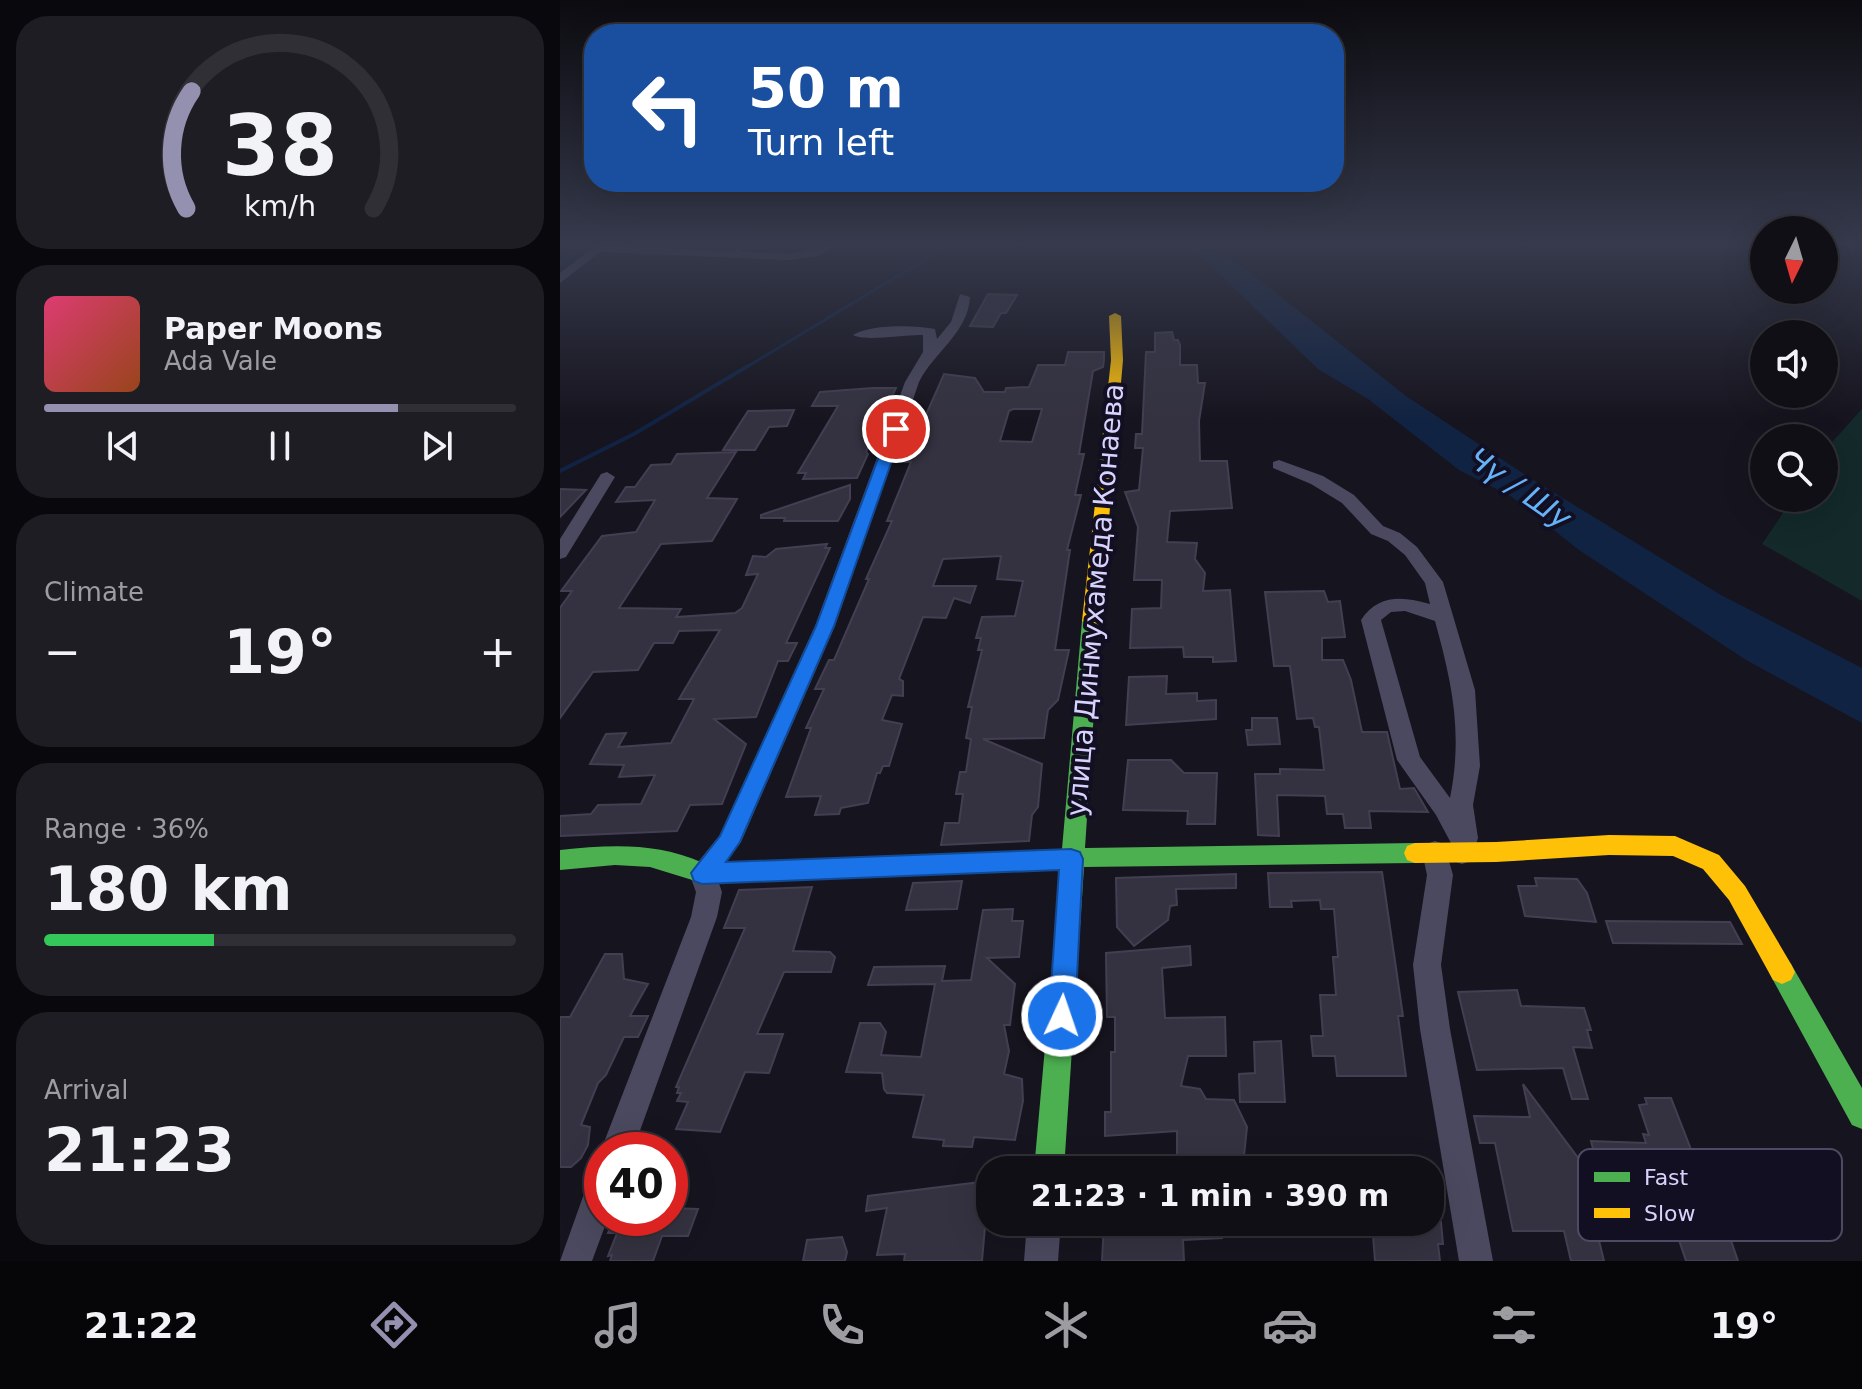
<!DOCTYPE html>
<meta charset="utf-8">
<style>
body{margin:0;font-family:"DejaVu Sans",sans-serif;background:#1e1d23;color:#f1f3f6;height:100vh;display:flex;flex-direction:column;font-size:30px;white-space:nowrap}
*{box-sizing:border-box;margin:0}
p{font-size:26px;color:#9c9ca1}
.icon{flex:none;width:44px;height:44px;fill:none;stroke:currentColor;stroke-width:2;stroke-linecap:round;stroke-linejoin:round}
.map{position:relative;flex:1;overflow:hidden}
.side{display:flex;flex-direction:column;gap:16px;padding:16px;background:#09080c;width:560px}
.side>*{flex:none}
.banner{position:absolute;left:24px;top:24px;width:760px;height:168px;border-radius:32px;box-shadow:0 8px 32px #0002,0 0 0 2px #302f35;background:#1a4fa0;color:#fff;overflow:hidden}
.needle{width:52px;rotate:185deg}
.controls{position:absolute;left:1190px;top:216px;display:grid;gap:16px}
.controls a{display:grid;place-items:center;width:88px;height:88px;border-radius:50%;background:#100f16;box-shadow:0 8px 32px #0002,0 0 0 2px #302f35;font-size:40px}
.speed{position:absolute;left:24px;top:1132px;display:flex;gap:16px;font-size:40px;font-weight:700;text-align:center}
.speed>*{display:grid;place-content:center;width:104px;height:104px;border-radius:50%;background:#100f16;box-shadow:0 8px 32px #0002,0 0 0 2px #302f35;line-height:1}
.speed .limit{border:12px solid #d22;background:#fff;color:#111}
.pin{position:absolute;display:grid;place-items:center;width:68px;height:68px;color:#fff;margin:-34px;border:4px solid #fff;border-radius:50%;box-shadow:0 2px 8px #0007}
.me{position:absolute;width:88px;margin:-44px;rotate:3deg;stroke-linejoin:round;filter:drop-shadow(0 0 6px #0008)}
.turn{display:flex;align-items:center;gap:28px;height:168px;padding:0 32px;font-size:36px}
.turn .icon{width:104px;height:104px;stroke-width:2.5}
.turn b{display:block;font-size:56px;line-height:68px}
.big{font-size:60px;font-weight:700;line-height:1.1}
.side .tile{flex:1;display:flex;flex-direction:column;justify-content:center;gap:12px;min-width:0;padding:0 28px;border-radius:32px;background:#1e1d23}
.side .dial{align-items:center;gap:0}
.dial svg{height:208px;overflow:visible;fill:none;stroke:#302f35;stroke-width:7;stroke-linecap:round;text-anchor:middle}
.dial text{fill:#f1f3f6;stroke:none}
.song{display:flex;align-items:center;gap:24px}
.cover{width:96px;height:96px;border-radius:12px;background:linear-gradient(135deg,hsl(340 70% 55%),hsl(20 70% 35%))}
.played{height:8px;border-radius:4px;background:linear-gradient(90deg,#9490af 75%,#302f35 75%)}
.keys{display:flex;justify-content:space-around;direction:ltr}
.heat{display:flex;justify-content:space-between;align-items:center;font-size:44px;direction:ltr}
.charge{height:12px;border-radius:6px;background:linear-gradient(90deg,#34c759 36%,#302f35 0)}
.trip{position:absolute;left:416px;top:1156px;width:468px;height:80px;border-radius:32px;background:#100f16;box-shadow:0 8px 32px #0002,0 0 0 2px #302f35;font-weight:700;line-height:80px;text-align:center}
.tab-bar{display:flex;height:128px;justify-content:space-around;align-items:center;background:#060609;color:#9c9ca1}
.tab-bar .icon{width:56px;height:56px}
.tab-bar .on{color:#9490af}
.tab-bar b{font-size:36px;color:#f1f3f6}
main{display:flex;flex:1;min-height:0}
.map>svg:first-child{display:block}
</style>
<main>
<section class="side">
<div class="tile dial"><svg viewBox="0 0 100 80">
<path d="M14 69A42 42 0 1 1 86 69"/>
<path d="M14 69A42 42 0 0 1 16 24" stroke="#9490af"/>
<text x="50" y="56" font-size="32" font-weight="700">38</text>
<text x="50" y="72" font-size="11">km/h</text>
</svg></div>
<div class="tile">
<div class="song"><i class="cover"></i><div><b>Paper Moons</b><p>Ada Vale</p></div></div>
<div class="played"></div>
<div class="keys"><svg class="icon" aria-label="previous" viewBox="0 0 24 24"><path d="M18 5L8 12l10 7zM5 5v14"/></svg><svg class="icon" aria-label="pause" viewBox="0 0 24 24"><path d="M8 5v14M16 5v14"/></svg><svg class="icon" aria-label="next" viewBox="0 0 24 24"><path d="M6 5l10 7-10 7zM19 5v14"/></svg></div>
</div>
<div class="tile"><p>Climate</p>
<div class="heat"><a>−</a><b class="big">19°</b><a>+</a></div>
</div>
<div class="tile"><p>Range · 36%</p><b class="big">180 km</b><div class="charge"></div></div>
<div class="tile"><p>Arrival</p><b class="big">21:23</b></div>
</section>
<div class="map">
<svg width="1302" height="1261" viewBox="0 0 1302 1261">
<rect width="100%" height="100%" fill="#16141e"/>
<path fill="#13292a" d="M1302,409v192l-100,-57 31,-46h31v-47z"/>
<path fill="#112342" d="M623,245h23l40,24 160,127 121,80 194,119 141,73v55l-116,-63 -167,-110 -67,-53 -53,-27 -91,-71 -50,-30 -113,-109z"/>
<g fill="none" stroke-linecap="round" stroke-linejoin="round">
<path stroke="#112342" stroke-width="3" d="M185,368l204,-123"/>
<path stroke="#112342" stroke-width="4" d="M0,471l74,-37 114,-68"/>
<path fill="#112342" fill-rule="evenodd" d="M18,245h13l-31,22v-8z"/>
</g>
<path fill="#343240" stroke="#433e52" stroke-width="2" fill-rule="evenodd" d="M428,294l29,1 -11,18h-5l-8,14 -23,-1z
M612,332l2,8h4l2,5v20h17l1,18h7l-6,38 1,40h27l5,47 -62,3 -3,31 30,1 -2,16 10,14 -2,18 27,-1 6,71 -23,1v-5h-29l-1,-10 -53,1 2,-39 29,-1 1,-28h-28l4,-53 -13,-35 14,-2 4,-42h-8l1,-14h6l4,-82h9v-19z
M508,352h36v8l-1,7 -10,4 -14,83h5l-9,41h6l-14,55h3l-15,100h14l-11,50 -10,10 -4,28 -61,1 59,25 -4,43 -6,8 -3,26 -88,4 4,-22h14l4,-29h-7l4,-22h6l5,-33 -5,-1 6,-31h-4l14,-57h-4l3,-12h-5l6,-21 33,-1 8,-35 -26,-2 4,-23 -58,3 -10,27h43l-6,17 -16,-5 -8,20 -23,-1 -24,62 4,2v15l-11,-1 -10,25 20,4 -13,42h-6l-3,7h-3l-9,30 -27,5 -2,6 -24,1 6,-19 -35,1 25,-69h-5l18,-39h-9l14,-29h5l35,-81h-3l26,-58h-5l24,-59h-6l39,-88 31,4 9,14h21l1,-4 23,-1 9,-22h27zM453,409h29l-10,33 -32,-1 9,-30z
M313,388h23l-30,64 2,2 -11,24 -54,1 3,-6h-8l40,-67h-26l8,-14z
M234,410l-7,16 -18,1 -14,23h-32l25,-39z
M176,452l-29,46 30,1 -25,42 -51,3 -42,64 62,1 -5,8 59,-4 7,-5 16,-34 -12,1 7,-19 13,1 10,-8 51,-5 -2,4h5l-44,95h11l-9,18h-10l-22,56 -42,2 32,25 -24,60 -32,1 -13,26 -117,5v-20l31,-2 7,-9 43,-1 14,-29 -36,2 5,-12 -34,-1 16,-30 20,-1 -8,14 53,-4 23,-44h-15l41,-69 -41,1 -6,12h-19l-16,27 -45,2 -33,46v-110l12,-17h-11l41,-55 34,-4 19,-32 -39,2 10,-15h9l16,-22 20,-1 6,-10z
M290,485v14l-12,22h-54l1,-3h-24v-3z
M0,489l26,1 -26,27z
M764,591l4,11 12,-1 5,36 -23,1v22h21l8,20 11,52h25l13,57 14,-1 14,24 -59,-1 2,17h-26l-2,-14h-16l-2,-18 -48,-1 2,41 -21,-1 -3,-61h25v-5l44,1 -5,-43h-4l-2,-9 -16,1 -7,-53h-16l-9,-74z
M607,676l-1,18 31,-1v8l19,-1v19l-90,6 3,-48z
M692,718h25l3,26 -32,1 -2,-15h6z
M568,760h43l13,13h33l-2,51h-28l1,-13 -65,-1z
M822,872l21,144h-5l8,60h-69l-2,-20h-22l-2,-20h12l-3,-41h16l-3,-38h5l-4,-48h-13l-1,-9 -29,1 1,6h-22l-2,-34z
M676,874v14l-60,1 1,16 -7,1 -2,14 -34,26 -17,-19 -1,-49z
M975,878l42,1 10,14 9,29 -71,-6 -7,-30h19z
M402,881l-5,28 -51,1 7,-27z
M252,887l-19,64 37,1 5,5 -4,15h-47l-27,62h26l-14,39 -24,-1 -25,60 -44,-3 12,-27 -11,-1 4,-8h-4l2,-6h-3l69,-159h-21l15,-38z
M453,909l-1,12h11l-4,36 -32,1 28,26 -5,41h-6l5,26 -5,23 18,5 1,22 -8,39 -41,-3 -2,10 -29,-1 1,-6 -31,-3 11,-42 -37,-2 -3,-4 -2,-16 -36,-1 14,-49h20l6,9 -5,23 40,2 14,-73 -67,1 6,-18 71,-1 -3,15 29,-1 12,-70z
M1046,921l124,1 12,22 -129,-1z
M630,946l1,19 -29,3 3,50 60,-1 1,39h-38l-7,30 19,3 6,10 28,1 13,27 -4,39 -4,4h-62v-39l-72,5v-24h6v-60h4v-35h-8l-1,-64z
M45,954h17l2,25 24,5 -18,32h18l-10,21h-14l-18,38 -8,8 -17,42 9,2 -2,18 -7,13 -10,9h-11v-150h10z
M957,990l4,16 63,2 7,22h-4l5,18 -19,-1 15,52h-16l-9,-31 -86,2 -19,-78z
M721,1041l4,61h-45l-1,-28 16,-1 -1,-31z
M963,1084l88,118 2,7 -2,7h-18l11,45h-33l-7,-30h-51l-18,-88h-15l-6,-27 56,1z
M1085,1098h26l42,108 9,8 16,47h-52l-17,-51 25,-24 -92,-3 -11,-42 55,2 -3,-9 6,1 -10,-30 8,-1z
M429,1181l-7,80h-78l1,-7 -28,1 10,-47 -21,3 2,-15z
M110,1208l28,1 -10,27h-26l-9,25h-43l2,-6 -4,1 9,-23h-9l7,-15h55z
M544,1222h117l1,16 -39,2 1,21h-82z
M690,1222h46v14l-46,-1z
M812,1222h69l2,22h-5l2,17h-65z
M282,1237l5,15 -2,9h-42l4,-21z"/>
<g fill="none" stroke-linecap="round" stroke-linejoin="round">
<path fill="#4b495f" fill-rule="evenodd" d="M183,245h6l-16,10h-4v-2z"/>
<path fill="#4b495f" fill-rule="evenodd" d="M37,245l191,9c17,-2 32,-10 49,-9l-19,11 -30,4 -188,-8 -40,31v-10z
M400,294l10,3c-2,36 -36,55 -51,85l-84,244 -94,216 -25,33 6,17 -5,25 -84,233h-31v3l-1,-3 90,-233 5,-25 -7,-19 31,-38 95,-209 90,-244 18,-30v-17c-17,-1 -58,7 -70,0 17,-11 62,-10 82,-6l2,10 14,-17z
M719,460l44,16 31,19 29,31 17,7 17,14 26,35 32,108 5,76 -7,39 5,33 -7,23 -9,3 -9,-3 -4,-8 3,-8 -16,-30 -39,-55 -36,-140c17,-26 42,-24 69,-16l-5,-21 -20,-28 -17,-14 -17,-7 -29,-31 -31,-19 -38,-16v-6zM845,611l30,10c17,62 28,112 15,177l-30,-41 -39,-137 10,-8z
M47,472l8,5 -49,80 -6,2v-20l41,-65z
M875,841l9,3 9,31 -12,90 9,64 43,232h-34l-39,-232 -7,-64 14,-90 -5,-23 4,-8z
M42,1173v45h6l-16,43h-32l30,-84z
M467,1222h34l-3,39h-34z"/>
<path fill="#4caf50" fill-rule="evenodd" d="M531,615l9,6 -15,227 330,-5 8,3 3,7 -3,7 -8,3 -331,4 -20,303h-30l27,-302 -359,15 -52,-16 -35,-2 -55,5v-20c50,-5 96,-8 143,13l359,-14 20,-228z
M1222,960l9,4 71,124v41l-10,-4 -79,-145 -4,-8 4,-8z"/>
<path fill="#ffc107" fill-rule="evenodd" d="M555,313l6,3 2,44 -23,261 -9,6 -9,-6 29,-261 -2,-44z
M1049,835l66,1 44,19 26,31 46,78 4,8 -4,8 -9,4 -9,-4 -44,-80 -26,-31 -30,-13 -64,-1 -113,7 -81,1 -8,-3 -3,-7 3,-7 8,-3 81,-1z"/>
</g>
<linearGradient id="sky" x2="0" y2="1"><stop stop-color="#0c0b10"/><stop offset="0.58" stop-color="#363a4c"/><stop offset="1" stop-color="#363a4c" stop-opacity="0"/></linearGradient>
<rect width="1302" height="421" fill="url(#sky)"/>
<path fill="#1a73e8" stroke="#114b97" stroke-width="2" d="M336,424l7,5 -69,197 -94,216 -14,20 345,-13 9,3 3,7 -8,157 -3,10 -10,3 -9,-3 -4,-10 10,-146 -357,14 -8,-3 -3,-8 29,-37 96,-210 73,-197z"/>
<g text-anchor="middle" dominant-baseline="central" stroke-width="8" stroke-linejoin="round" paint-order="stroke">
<g font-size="28" fill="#d8d3fd" stroke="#130f23">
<text transform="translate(535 600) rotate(-85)">улица Динмухамеда Конаева</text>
</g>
<g font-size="30" font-style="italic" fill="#65b2f8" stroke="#130f23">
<text transform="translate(960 488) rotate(35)">Чү / Шу</text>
</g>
</g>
<rect x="1018" y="1149" width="264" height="92" rx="12" fill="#130f23" stroke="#4e4a64" stroke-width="2"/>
<rect x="1034" y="1172" width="36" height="10" fill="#4caf50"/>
<rect x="1034" y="1208" width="36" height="10" fill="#ffc107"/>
<g font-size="22" fill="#d8d3fd">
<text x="1084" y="1185">Fast</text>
<text x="1084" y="1221">Slow</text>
</g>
</svg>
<div class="controls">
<a><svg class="needle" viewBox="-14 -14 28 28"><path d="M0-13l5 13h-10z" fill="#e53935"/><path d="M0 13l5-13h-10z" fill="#9c9ca1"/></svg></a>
<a><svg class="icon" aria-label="sound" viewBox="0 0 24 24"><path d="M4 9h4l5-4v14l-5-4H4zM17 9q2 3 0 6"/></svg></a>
<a><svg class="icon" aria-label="search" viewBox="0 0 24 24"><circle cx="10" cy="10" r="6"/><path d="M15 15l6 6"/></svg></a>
</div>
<div class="speed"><div class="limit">40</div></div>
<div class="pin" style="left:336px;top:429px;background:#d93025"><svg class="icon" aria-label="arrive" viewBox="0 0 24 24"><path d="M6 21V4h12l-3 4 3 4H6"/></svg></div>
<svg class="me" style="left:502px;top:1016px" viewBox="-20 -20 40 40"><circle r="17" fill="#1a73e8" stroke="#fff" stroke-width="3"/><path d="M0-11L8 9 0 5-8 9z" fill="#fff"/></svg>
<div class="trip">21:23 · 1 min · 390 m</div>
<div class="banner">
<div class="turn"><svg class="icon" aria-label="left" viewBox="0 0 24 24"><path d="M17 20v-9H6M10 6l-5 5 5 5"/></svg><div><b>50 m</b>Turn left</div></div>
</div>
</div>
</main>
<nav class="tab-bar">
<b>21:22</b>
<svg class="icon on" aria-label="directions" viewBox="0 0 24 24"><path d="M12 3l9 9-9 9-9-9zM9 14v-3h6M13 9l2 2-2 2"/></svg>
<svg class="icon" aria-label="music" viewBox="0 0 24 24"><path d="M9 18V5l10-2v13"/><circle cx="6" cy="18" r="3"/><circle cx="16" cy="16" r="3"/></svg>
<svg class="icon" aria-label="phone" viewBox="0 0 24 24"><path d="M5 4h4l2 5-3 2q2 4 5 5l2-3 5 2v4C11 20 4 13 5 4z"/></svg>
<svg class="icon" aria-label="climate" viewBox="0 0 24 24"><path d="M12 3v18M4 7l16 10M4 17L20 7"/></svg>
<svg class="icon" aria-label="car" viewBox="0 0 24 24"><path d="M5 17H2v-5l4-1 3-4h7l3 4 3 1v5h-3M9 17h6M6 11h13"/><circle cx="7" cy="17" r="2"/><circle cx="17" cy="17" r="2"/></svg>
<svg class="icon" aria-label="filters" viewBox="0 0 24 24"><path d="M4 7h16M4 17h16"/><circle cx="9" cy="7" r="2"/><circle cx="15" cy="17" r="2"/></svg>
<b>19°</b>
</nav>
